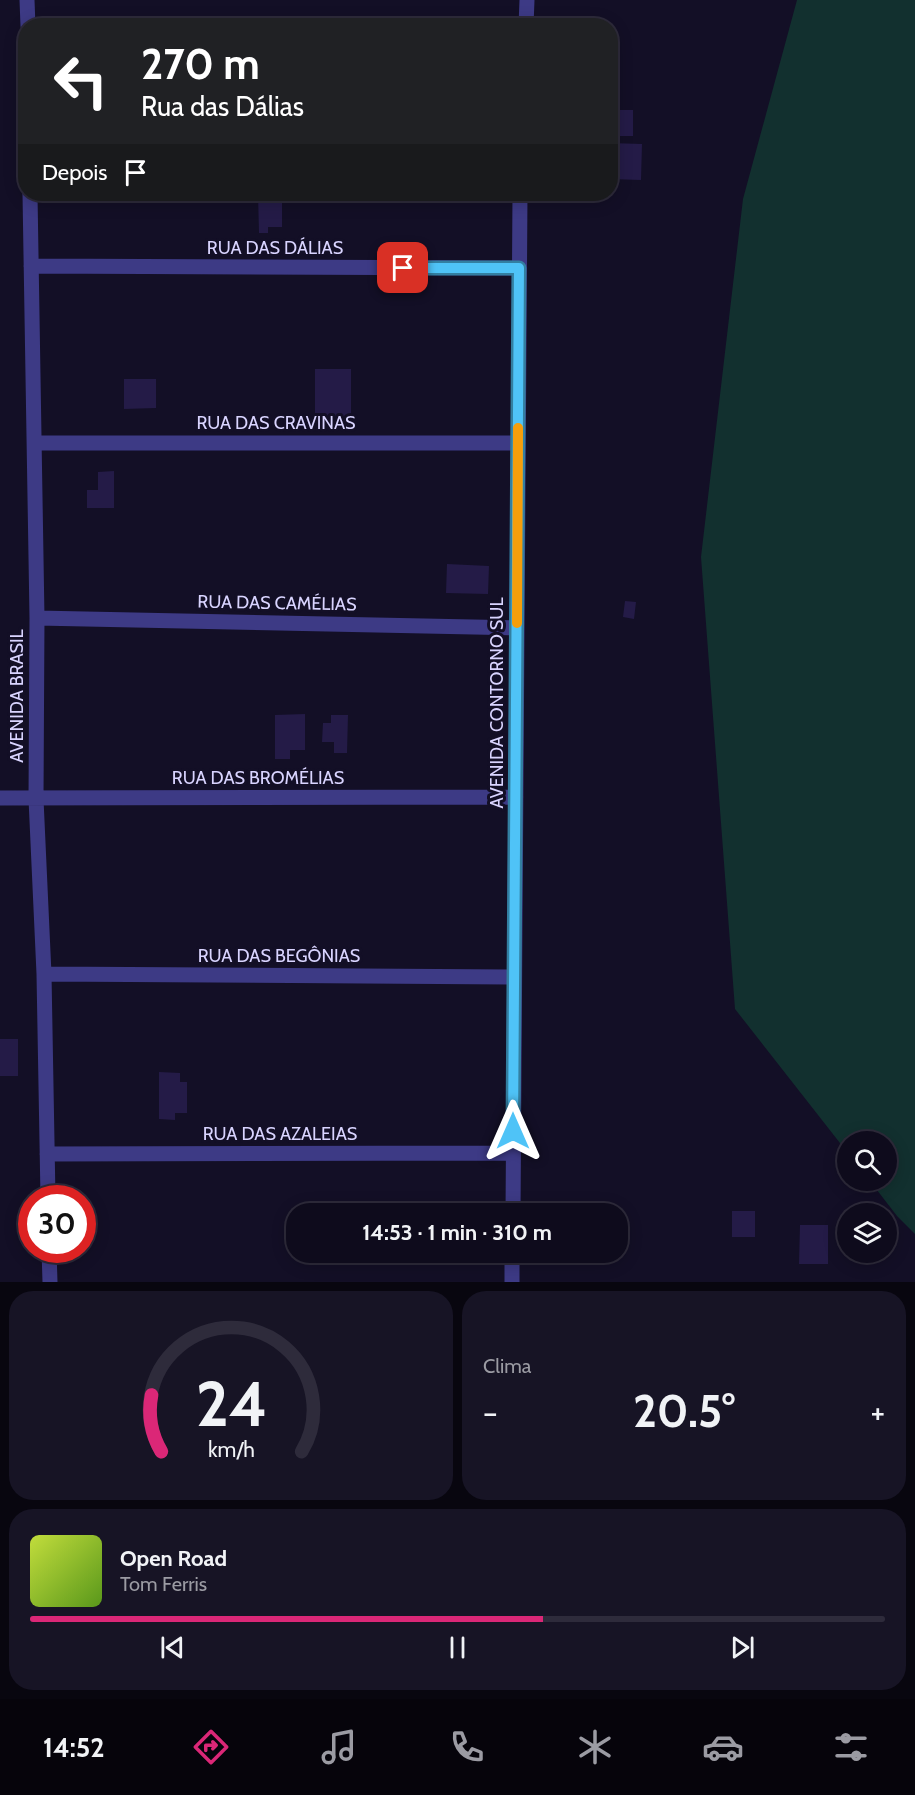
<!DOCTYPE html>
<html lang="pt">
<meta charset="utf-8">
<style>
body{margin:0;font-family:Cabin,sans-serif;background:#171425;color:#f1f3f6;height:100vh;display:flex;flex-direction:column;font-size:22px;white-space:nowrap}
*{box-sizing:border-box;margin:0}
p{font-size:20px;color:#9b9ba3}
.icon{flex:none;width:33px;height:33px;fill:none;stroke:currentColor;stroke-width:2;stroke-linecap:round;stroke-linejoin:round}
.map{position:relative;height:1282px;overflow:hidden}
.drawer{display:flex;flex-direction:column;gap:9px;padding:9px;background:#08060f;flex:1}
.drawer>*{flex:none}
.banner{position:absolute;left:18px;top:18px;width:600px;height:183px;border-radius:24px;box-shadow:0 3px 15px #0003,0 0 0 2px #2e2b3b;background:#202124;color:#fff;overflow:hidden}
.buttons{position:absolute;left:837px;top:1131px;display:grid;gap:12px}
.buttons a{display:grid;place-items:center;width:60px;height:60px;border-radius:50%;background:#0e0b1c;box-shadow:0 3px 15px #0003,0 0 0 2px #2e2b3b;font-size:30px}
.speed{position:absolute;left:18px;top:1185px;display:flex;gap:12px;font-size:30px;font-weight:700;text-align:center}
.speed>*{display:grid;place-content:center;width:78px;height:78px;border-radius:50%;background:#0e0b1c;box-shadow:0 3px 15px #0003,0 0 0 2px #2e2b3b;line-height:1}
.speed .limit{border:9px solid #d22;background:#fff;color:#111}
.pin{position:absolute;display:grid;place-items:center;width:51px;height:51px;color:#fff;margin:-26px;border-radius:12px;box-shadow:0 3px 9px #0006}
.me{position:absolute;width:66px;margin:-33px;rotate:0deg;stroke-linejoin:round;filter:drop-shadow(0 0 4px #0008)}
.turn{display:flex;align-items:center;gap:21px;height:126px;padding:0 24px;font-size:27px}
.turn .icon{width:78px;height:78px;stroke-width:2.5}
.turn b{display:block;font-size:42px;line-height:51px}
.then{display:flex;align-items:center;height:57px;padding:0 24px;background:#0003;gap:12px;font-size:22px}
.big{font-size:45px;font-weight:700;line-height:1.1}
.drawer .tile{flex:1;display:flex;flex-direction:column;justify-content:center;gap:9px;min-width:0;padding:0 21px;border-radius:24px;background:#171425}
.drawer .dial{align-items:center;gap:0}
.dial svg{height:156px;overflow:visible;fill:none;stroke:#2e2b3b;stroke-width:7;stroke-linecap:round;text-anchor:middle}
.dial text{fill:#f1f3f6;stroke:none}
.song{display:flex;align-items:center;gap:18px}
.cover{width:72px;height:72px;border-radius:9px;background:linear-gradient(135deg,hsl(70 70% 55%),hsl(90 70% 35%))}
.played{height:6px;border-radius:3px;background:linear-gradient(90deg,#db2777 60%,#2e2b3b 60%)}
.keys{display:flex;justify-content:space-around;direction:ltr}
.heat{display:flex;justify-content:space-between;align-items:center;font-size:33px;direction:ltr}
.drawer .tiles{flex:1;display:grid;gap:9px;grid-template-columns:1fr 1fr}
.tile:last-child{grid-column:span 2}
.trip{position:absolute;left:286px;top:1203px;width:342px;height:60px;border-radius:24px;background:#0e0b1c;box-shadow:0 3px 15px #0003,0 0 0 2px #2e2b3b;font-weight:700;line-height:60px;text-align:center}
.menu{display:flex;height:96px;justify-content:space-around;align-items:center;background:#06040b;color:#9b9ba3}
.menu .icon{width:42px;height:42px}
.menu .current{color:#db2777}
.menu b{font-size:27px;color:#f1f3f6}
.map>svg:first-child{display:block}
</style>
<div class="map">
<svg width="915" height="1282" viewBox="0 0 915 1282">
<rect width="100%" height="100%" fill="#130f26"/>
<path fill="#12302f" d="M797,0h118v1234l-18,-18 -27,-35 16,-1v-38h-38l-1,10 -112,-143 -34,-452 42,-358z"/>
<path fill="#241b47" d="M610,110h23v26h-23z
M610,143l32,1 -1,36 -31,-1z
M258,194h24v33h-14v6h-9z
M315,369h36v55l-36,1z
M124,379h32v29l-32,1z
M114,471v37h-27v-18h11v-18z
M447,564l42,2 -1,28 -42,-1z
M625,601l11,1 -2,17 -11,-2z
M305,714v36h-15v9h-15v-44z
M331,715h17l-1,38h-13v-11h-12l1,-19h8z
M0,1039h18v37h-18z
M159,1072l21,1v9h7v31h-12v7l-16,-1z
M732,1211h23v26h-23z
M800,1225h28v39h-29z"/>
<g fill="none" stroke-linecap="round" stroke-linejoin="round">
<path stroke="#3d3a85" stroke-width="15" d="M27,0l1,26
M526,26l1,-26
M30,194l7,424 -1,181 8,175 4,224
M31,266l488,2
M35,443h483
M37,618l480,10
M0,798l516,-1
M44,974l470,3
M47,1154l466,-1
M513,1214l7,-1020
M49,1250l1,32
M512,1282v-30"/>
</g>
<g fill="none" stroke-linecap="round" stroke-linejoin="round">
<defs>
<path id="route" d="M403,268h116l-6,863"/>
</defs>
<use href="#route" stroke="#337fa1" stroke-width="15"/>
<use href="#route" stroke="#4fc3f7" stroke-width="10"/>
<path stroke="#f59e0b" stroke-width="10" d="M517,623l1,-195"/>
</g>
<g text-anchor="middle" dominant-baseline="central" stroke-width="6" stroke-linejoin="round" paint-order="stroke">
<g font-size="18" fill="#d9d4ff" stroke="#130f26">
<text x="275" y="248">RUA DAS DÁLIAS</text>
<text x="276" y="423">RUA DAS CRAVINAS</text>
<text transform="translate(277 603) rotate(1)">RUA DAS CAMÉLIAS</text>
<text transform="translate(17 696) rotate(-90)">AVENIDA BRASIL</text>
<text transform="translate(497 703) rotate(-90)">AVENIDA CONTORNO SUL</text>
<text x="258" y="778">RUA DAS BROMÉLIAS</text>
<text x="279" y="956">RUA DAS BEGÔNIAS</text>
<text x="280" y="1134">RUA DAS AZALEIAS</text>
</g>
</g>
</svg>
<div class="buttons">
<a><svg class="icon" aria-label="search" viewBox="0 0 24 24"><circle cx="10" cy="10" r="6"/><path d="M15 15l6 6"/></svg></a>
<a><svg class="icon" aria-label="layers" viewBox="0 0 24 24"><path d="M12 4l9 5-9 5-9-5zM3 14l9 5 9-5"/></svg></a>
</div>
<div class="speed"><div class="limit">30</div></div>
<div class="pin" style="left:403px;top:268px;background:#d93025"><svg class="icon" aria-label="arrive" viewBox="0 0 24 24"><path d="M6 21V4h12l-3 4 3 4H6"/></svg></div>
<svg class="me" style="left:513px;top:1131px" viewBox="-20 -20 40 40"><path d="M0-17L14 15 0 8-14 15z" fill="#4fc3f7" stroke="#fff" stroke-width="4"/></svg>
<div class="trip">14:53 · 1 min · 310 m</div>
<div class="banner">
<div class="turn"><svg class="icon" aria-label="left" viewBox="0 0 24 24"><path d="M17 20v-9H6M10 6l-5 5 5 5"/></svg><div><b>270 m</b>Rua das Dálias</div></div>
<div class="then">Depois<svg class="icon" aria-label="arrive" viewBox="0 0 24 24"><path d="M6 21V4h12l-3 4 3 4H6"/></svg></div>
</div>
</div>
<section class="drawer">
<div class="tiles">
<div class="tile dial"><svg viewBox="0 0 100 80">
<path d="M14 69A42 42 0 1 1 86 69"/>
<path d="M14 69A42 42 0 0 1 9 40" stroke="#db2777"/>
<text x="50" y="56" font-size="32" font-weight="700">24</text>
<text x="50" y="72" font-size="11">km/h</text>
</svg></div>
<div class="tile"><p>Clima</p>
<div class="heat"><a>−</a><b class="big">20.5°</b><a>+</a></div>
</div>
<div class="tile">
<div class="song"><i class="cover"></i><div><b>Open Road</b><p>Tom Ferris</p></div></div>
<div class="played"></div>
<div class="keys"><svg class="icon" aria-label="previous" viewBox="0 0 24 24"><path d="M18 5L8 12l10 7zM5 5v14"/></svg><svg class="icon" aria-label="pause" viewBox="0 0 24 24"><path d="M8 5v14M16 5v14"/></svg><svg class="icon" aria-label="next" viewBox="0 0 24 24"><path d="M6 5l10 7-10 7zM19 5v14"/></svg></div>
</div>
</div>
</section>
<nav class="menu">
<b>14:52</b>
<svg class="icon current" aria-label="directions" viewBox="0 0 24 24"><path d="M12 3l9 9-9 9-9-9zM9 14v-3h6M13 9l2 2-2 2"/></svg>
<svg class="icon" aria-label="music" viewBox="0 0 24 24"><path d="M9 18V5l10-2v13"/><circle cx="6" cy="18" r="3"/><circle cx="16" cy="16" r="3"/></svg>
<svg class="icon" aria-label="phone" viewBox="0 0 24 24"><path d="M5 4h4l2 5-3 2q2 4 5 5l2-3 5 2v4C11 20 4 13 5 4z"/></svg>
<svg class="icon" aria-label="climate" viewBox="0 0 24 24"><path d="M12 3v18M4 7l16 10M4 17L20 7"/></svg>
<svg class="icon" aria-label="car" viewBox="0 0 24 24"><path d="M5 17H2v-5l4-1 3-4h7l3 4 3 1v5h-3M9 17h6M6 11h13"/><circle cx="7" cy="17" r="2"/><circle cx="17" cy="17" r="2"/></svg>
<svg class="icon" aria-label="filters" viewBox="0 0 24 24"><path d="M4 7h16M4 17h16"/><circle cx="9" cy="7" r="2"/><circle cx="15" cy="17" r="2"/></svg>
</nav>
